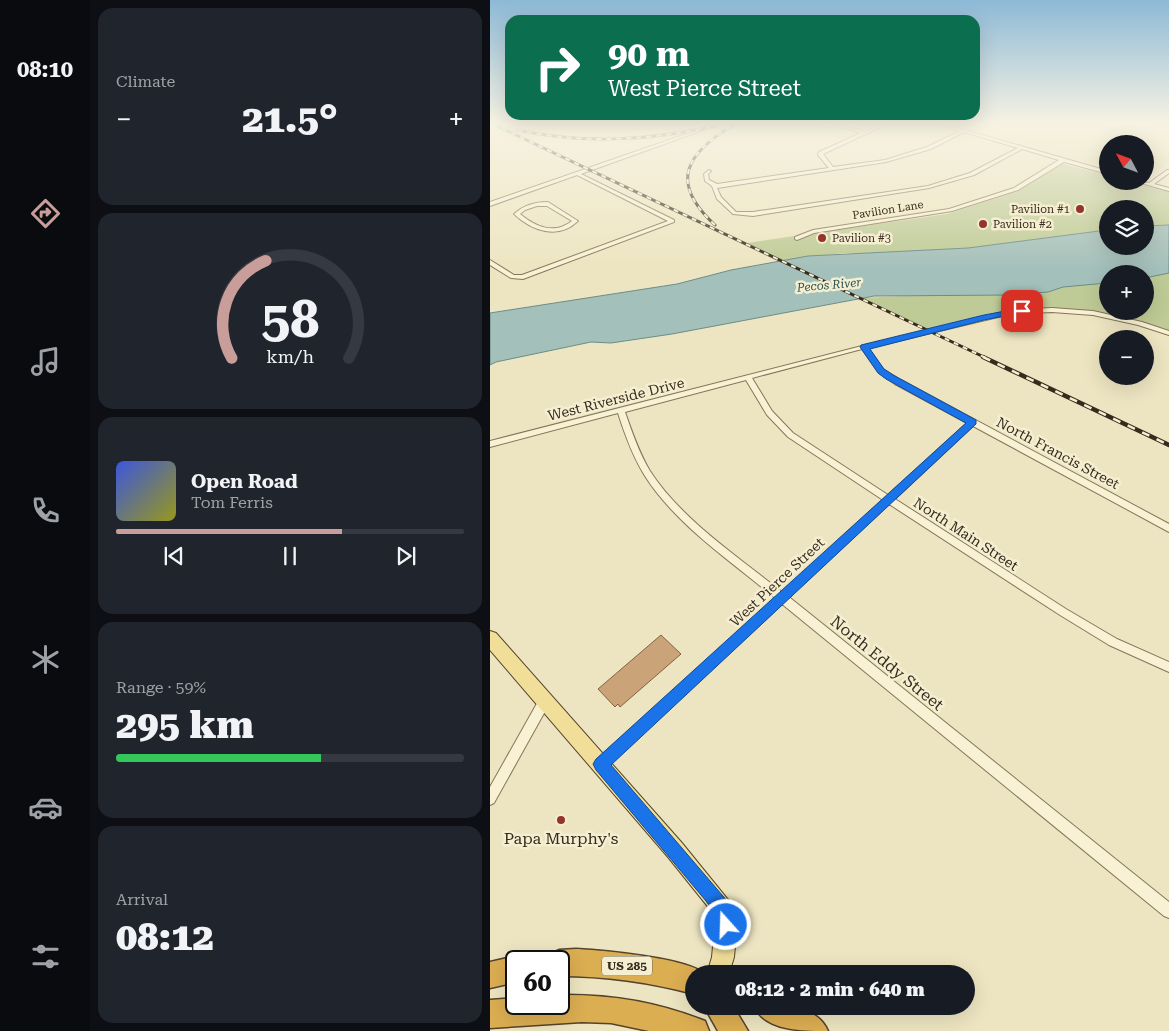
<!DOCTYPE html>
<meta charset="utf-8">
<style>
body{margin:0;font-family:"Roboto Serif",serif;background:#20242c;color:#f1f3f6;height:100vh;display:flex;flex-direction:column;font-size:19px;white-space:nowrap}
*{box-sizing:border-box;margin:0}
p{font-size:16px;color:#9ea1a6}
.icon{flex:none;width:28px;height:28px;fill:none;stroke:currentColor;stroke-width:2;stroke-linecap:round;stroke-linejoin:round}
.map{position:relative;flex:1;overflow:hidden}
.sheet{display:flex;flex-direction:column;gap:8px;padding:8px;background:#0d0f14;width:400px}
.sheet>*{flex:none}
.guide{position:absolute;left:15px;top:15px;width:475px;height:105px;border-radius:15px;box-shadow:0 5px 20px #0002;background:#0b6e4f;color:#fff;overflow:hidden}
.needle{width:32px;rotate:311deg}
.buttons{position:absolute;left:609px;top:135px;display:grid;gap:10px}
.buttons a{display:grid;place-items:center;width:55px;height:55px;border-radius:50%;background:#171b24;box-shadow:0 5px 20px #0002;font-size:25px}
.speed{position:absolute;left:15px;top:950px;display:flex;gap:10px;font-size:25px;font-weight:700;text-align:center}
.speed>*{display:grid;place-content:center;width:65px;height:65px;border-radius:50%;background:#171b24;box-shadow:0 5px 20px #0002;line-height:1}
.speed .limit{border:2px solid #111;border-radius:8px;background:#fff;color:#111}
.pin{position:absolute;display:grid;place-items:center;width:42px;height:42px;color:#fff;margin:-21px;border-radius:10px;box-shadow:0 2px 8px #0006}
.me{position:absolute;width:55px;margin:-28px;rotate:340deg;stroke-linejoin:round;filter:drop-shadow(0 0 4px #0008)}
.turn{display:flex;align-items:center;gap:18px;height:105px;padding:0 20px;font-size:22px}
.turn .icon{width:65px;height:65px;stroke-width:2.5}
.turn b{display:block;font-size:35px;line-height:42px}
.big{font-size:38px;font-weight:800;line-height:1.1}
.sheet .card{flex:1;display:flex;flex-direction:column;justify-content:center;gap:8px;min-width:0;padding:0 18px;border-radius:15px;background:#20242c}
.sheet .dial{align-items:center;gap:0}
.dial svg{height:130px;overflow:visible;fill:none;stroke:#363941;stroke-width:7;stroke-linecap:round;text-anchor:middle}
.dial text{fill:#f1f3f6;stroke:none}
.song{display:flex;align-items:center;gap:15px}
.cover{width:60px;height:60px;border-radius:8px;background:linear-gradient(135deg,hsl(230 70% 55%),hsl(60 70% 35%))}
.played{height:5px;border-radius:2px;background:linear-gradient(90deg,#c89d9a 65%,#363941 65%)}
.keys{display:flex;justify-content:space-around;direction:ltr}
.heat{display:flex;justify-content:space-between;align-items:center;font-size:28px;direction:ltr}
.charge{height:8px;border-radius:4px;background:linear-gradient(90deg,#34c759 59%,#363941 0)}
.trip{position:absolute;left:195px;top:965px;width:290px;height:50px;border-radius:25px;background:#171b24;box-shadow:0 5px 20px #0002;font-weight:800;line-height:50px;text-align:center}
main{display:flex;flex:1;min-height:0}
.tab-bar{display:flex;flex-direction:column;width:90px;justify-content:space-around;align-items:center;background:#090b0e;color:#9ea1a6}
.tab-bar .icon{width:35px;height:35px}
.tab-bar .selected{color:#c89d9a}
.tab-bar b{font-size:22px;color:#f1f3f6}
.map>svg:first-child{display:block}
</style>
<main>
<nav class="tab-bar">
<b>08:10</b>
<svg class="icon selected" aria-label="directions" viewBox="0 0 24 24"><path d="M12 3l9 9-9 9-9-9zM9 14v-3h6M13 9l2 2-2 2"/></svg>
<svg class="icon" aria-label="music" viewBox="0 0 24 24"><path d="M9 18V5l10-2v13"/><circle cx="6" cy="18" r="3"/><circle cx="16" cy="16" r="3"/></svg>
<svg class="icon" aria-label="phone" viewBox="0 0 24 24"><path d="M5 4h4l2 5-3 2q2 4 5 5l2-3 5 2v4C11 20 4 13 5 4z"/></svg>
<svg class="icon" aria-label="climate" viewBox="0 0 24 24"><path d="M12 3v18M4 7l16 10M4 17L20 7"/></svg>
<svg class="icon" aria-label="car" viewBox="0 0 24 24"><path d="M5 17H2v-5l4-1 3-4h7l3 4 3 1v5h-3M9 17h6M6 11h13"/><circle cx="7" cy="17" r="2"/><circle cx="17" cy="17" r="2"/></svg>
<svg class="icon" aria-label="filters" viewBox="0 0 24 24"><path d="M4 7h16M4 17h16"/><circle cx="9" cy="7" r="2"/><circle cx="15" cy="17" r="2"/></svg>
</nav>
<section class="sheet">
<div class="card"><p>Climate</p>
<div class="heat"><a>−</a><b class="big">21.5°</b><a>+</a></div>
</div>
<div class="card dial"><svg viewBox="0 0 100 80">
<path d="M14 69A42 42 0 1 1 86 69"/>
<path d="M14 69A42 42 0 0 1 35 9" stroke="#c89d9a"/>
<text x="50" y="56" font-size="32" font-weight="700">58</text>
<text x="50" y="72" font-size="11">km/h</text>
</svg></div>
<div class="card">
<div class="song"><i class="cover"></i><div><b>Open Road</b><p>Tom Ferris</p></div></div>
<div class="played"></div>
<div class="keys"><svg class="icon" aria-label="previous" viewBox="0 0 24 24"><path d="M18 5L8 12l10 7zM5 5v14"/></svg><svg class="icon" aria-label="pause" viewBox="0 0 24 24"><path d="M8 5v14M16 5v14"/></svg><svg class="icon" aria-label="next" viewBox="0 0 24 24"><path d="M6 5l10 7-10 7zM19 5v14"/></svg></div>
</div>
<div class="card"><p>Range · 59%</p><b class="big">295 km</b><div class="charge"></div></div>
<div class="card"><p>Arrival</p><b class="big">08:12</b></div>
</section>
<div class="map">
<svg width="679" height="1031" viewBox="0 0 679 1031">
<rect width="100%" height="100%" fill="#ede5c1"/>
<path fill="#e3e0af" d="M463,124h208l8,2v36l-24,16v-34h-37l-1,24z"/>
<path fill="#bfcb96" d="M572,164l45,11 1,6h19l42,11v33l-24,1v-17h-37l-1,21 -139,18 -89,6 -35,-1 -62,8 -35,-18 200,-29 71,-23z
M679,273v60l-76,-20 -71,-2 -93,20 -70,-33 93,-4 60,1 51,-8 44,-4 1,28h37v-33z"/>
<path fill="#a4c0ba" stroke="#6b8d88" d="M679,225v48l-24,5v-4h-37l-1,9 -44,4 -15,5 -36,3 -138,1 -202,38 -61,9 -20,-1 -95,20 -6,3v-52l187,-29 54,-14 77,-14 160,-8 139,-18 1,16h37v-20z"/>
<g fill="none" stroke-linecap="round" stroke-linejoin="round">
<path stroke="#6b8d88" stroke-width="2" d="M674,124l5,1"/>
</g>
<path fill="#cba378" stroke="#85623f" d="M171,635l20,19 -61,53 -2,-3 -3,3 -17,-18z"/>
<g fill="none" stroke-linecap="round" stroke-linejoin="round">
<defs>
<path id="street" d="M225,124h5l-139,50 93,46v2l-151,57 -12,-1 -21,-13v-5l24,15h8l146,-54 -91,-46 -87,31v-4z
M327,124h22l26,8 17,-8h5l-64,30 10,13 52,-7 42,-13 33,-16 -22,-7h6l164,47v3l-44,-12 -46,28 -66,21 -138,22 -17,7 -2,-1v-2l18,-7 136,-21 65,-21 45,-28 -37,-11 -48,26 -45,13 -176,28 -20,-2 -16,-15 -5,-13 -7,-5 -1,-7 5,-4 2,1 -3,3 1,6 8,4 112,-16 -11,-13 1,-3 42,-19 -25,-8 -7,2zM474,132l54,16 -48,25 -42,13 -175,26h-17l-15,-15 -4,-9 169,-26 45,-13z
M677,170h2v3l-15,11 15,4v3l-35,-10 15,2z
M58,202l30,19c-20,19 -46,10 -64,-7 10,-9 21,-12 34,-12zM47,206h10l25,15c-18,14 -36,6 -52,-7l5,-4z
M562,308l41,3 49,11 27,9v4l-31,-10 -45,-10 -41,-3 -41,2 -143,34 15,21 18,11 268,144v8l-196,-106 -78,73 171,110 51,30 52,23v10l-60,-27 -49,-30 -171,-111 -100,93 380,305v16l-5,-2 -382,-312 -177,164 -4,2 -4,-2 -2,-4 2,-4 178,-162c-44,-37 -99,-73 -130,-122 -12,-19 -20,-41 -27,-63l-128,34v-6l372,-95 149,-36zM372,349l17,24 16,11 72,39 -79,72 -95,-62 -21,-22 -20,-33zM256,380l21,35 21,22 95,63 -101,92c-44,-35 -102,-74 -132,-121 -11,-18 -18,-39 -25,-59z
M54,697l4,1 1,4 -1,4 -54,97 -4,2v-18l50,-89z"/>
<path id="primary" d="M0,631l6,2 186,210 47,58 8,24 -3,32 -5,17h-22l5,-17 3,-32 -2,-12 -45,-56 -178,-207z"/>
<path id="highway" d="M86,949c23,1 114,9 128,25h-10v20c-45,-12 -89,-18 -135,-18v-15h-12l3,-7 9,-4z
M26,956l10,5h-10v21l-26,6v-26z
M69,995c50,-1 99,7 146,26l4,10h-60l-38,-8 -29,-1 -92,6v-28l26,-2v6h43z
M214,1006h29l15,25h-30z
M264,1006c25,0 62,-3 74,25 -26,0 -63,0 -74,-25z"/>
</defs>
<use href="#street" stroke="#867659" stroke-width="2"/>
<use href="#primary" stroke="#54432d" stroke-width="2"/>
<use href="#highway" stroke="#54432d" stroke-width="3"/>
<use href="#street" fill="#f8f1d4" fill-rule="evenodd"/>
<use href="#primary" fill="#f0de99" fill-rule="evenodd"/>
<use href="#highway" fill="#dcae52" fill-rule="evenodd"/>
<defs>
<path id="rail-far1" d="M3,124l493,234
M27,130c70,15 138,10 208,-6
M225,225c-47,-43 -29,-72 20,-101"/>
<path id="rail" d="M493,357l186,88"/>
</defs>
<use href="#rail-far1" stroke="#362c1d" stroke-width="3"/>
<use href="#rail" stroke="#362c1d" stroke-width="4.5"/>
<use href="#rail-far1" stroke="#f5eed1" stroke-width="2" stroke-dasharray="5" stroke-linecap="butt"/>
<use href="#rail" stroke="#f5eed1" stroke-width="2.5" stroke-dasharray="8" stroke-linecap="butt"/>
</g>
<linearGradient id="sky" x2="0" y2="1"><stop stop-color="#8db9d6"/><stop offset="0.46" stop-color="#f7f3e3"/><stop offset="1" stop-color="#f7f3e3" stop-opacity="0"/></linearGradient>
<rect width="679" height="268" fill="url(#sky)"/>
<path fill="#1a73e8" stroke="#114b97" d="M532,308l3,1v3l-41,8 -114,29 14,20 9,6 83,45v4l-365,341 117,137 7,23 -3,6 -6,3 -6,-3 -6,-19 -8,-11 -110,-131 -3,-6 3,-5 370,-336 -80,-44 -8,-6 -18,-26 1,-2 123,-30z"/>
<g fill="#95342a" stroke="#f5eed1" stroke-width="2">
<circle cx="590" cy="209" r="5"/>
<circle cx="493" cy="224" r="5"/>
<circle cx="332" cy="238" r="5"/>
<circle cx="71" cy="820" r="5"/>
</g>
<g text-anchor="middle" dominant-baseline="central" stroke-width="5" stroke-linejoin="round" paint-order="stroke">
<g font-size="11" fill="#362c1d" stroke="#f5eed1" text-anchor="start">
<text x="580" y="209" text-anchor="end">Pavilion #1</text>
<text x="503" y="224">Pavilion #2</text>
<text x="342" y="238">Pavilion #3</text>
</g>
<g font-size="11" fill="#362c1d" stroke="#f5eed1">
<text transform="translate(398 210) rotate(-9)">Pavilion Lane</text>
</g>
<g font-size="12" font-style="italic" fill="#2d5456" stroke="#f5eed1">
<text transform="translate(339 285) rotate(-5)">Pecos River</text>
</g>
<rect fill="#f5eed1" stroke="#6f6653" stroke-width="1" x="112" y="956.5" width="50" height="19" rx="4"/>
<g font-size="12" font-weight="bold" fill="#362c1d">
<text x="137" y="966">US 285</text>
</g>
<g font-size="14" fill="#362c1d" stroke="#f5eed1">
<text transform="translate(126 399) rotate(-14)">West Riverside Drive</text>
<text transform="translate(568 453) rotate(28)">North Francis Street</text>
<text transform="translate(476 534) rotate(33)">North Main Street</text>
<text transform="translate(287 582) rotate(-43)">West Pierce Street</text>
</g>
<g font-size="16" fill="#362c1d" stroke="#f5eed1">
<text transform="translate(397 663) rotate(39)">North Eddy Street</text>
</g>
<g font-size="16" fill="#362c1d" stroke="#f5eed1">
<text x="71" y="838">Papa Murphy's</text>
</g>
</g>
</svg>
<div class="buttons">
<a><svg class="needle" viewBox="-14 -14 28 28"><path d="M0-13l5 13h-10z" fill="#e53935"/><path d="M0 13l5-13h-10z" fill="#9ea1a6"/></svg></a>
<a><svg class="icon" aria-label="layers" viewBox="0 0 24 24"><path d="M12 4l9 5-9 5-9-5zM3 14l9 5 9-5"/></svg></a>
<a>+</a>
<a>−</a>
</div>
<div class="speed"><div class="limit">60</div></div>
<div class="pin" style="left:532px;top:311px;background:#d93025"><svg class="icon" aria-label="arrive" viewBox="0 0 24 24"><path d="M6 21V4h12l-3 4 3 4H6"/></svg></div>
<svg class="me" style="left:236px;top:925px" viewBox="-20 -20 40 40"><circle r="17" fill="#1a73e8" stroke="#fff" stroke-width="3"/><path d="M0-11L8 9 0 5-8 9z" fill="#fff"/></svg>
<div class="trip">08:12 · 2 min · 640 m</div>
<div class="guide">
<div class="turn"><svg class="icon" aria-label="right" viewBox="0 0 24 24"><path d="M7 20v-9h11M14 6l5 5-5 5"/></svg><div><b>90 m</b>West Pierce Street</div></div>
</div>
</div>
</main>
